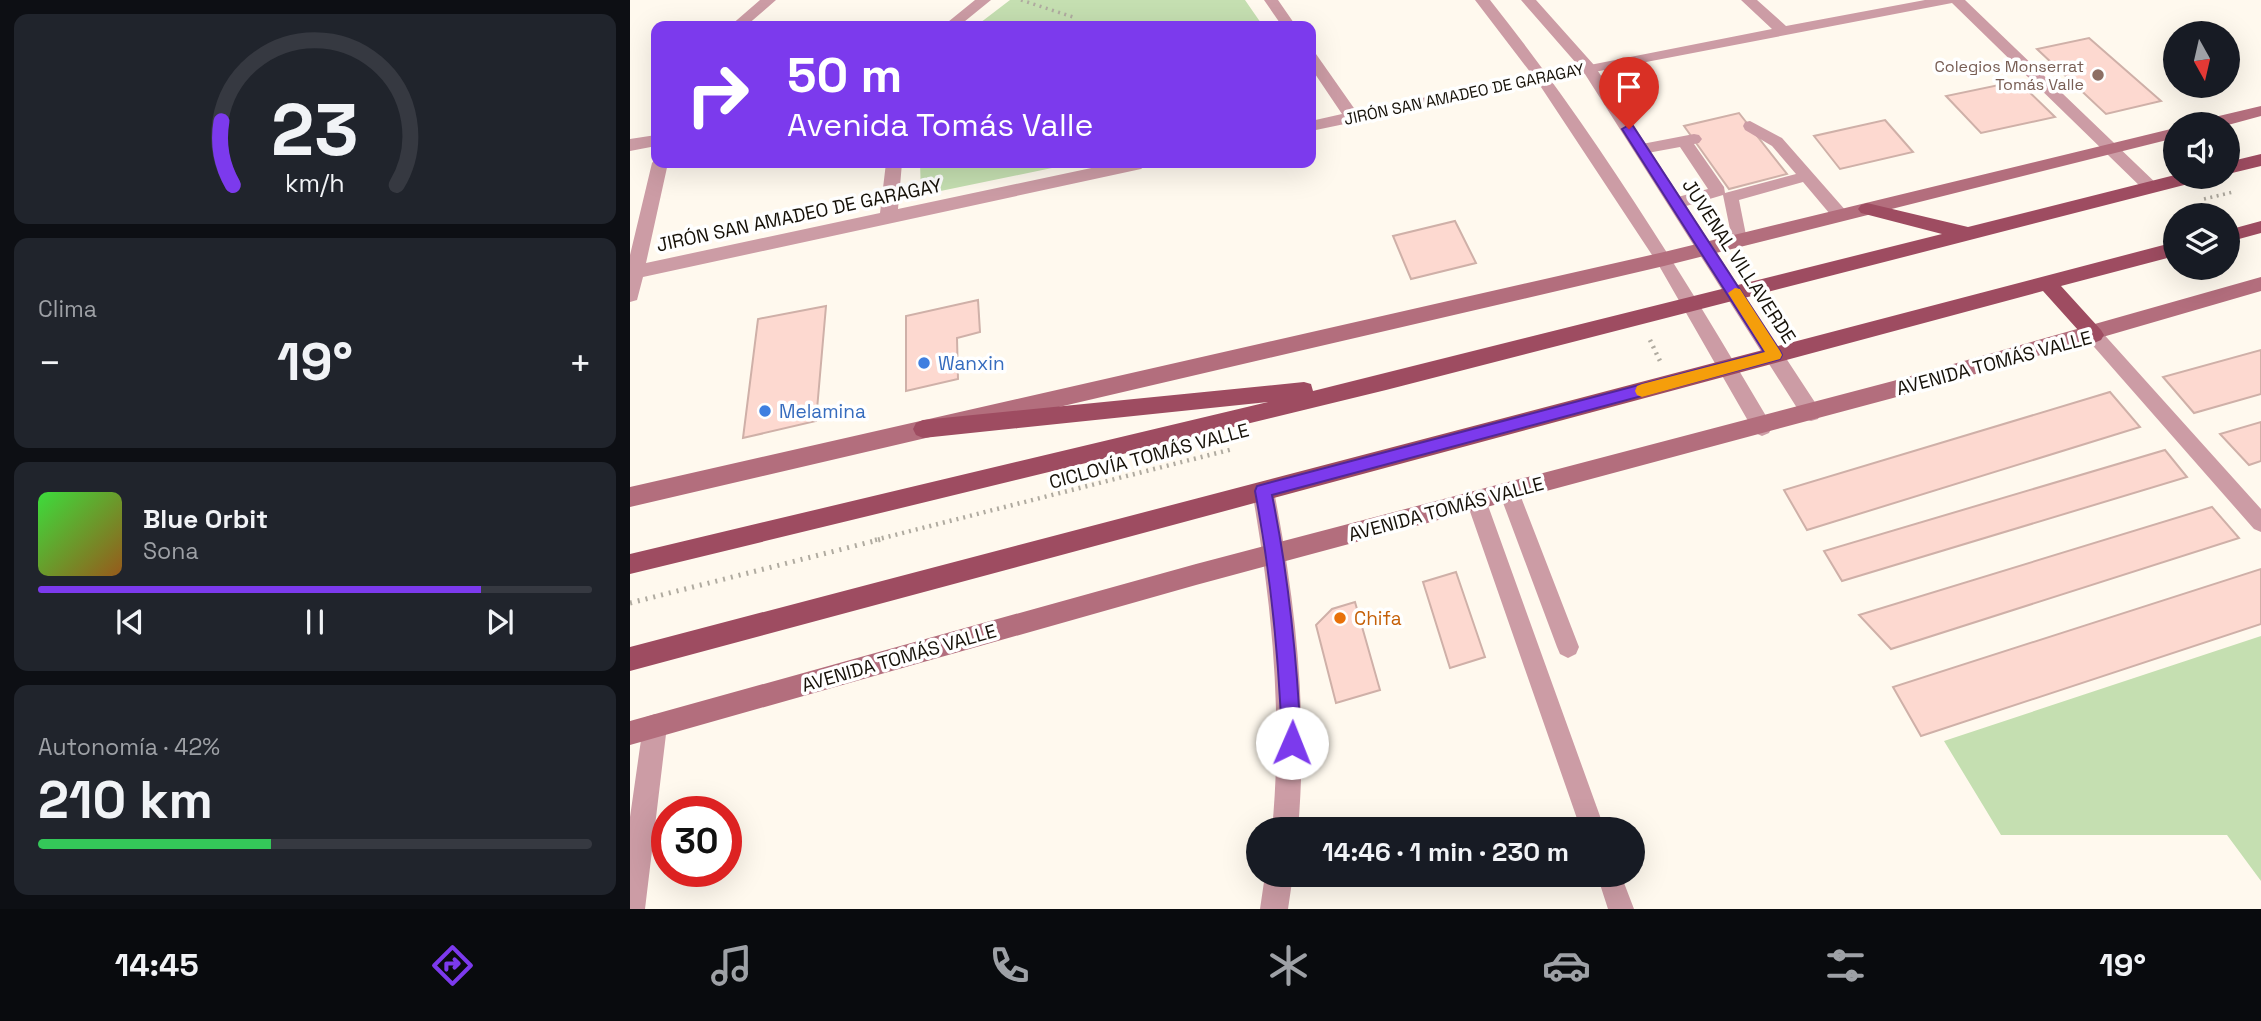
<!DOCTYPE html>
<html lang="es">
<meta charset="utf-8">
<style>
body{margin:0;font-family:"Space Grotesk",sans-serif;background:#20242c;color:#f1f3f6;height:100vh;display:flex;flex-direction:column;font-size:26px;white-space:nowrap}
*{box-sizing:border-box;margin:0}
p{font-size:23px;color:#9ea1a6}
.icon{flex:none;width:38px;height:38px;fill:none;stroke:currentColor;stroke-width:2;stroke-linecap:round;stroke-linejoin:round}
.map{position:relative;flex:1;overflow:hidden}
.details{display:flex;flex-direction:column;gap:14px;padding:14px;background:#0d0f14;width:630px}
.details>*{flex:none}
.guide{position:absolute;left:21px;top:21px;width:665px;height:147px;border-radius:14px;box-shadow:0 7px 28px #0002;background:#7c3aed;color:#fff;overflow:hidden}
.needle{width:46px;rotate:172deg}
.controls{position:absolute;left:1533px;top:21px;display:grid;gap:14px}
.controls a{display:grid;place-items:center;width:77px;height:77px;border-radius:50%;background:#171b24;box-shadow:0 7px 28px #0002;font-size:35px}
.speed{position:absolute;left:21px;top:796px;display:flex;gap:14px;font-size:35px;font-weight:700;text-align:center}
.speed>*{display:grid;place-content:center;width:91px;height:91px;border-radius:50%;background:#171b24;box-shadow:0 7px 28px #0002;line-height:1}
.speed .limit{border:10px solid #d22;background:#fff;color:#111}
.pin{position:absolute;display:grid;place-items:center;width:60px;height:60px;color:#fff;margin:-72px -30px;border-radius:50% 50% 50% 0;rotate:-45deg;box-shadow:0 0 7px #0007}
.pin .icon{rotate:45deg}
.me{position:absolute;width:77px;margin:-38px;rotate:1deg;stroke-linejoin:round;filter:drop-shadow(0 0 5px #0008)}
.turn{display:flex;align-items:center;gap:24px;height:147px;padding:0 21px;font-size:32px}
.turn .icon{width:91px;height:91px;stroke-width:2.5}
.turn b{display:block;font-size:49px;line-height:60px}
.big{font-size:52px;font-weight:600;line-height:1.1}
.details .tile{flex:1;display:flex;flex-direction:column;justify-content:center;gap:10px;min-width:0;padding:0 24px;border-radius:14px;background:#20242c}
.details .dial{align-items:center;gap:0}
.dial svg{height:182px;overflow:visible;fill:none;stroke:#363941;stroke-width:7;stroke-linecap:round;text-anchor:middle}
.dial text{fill:#f1f3f6;stroke:none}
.song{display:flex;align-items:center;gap:21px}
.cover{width:84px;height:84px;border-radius:10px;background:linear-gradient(135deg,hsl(120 70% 55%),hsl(30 70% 35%))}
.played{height:7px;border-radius:4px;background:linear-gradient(90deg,#7c3aed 80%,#363941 80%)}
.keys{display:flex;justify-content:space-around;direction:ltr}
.heat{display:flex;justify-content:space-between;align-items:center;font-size:38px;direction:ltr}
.charge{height:10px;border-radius:5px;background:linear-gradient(90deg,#34c759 42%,#363941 0)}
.trip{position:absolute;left:616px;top:817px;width:399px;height:70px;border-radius:35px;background:#171b24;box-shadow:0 7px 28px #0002;font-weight:600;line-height:70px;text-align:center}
.dock{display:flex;height:112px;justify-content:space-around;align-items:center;background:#090b0e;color:#9ea1a6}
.dock .icon{width:49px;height:49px}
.dock .on{color:#7c3aed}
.dock b{font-size:32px;color:#f1f3f6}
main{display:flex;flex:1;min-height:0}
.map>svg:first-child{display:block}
</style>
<main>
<section class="details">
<div class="tile dial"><svg viewBox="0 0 100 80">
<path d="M14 69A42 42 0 1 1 86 69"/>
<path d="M14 69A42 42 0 0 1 9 41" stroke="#7c3aed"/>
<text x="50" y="56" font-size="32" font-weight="700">23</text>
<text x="50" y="72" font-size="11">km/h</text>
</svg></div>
<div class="tile"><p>Clima</p>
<div class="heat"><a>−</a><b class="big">19°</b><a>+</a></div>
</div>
<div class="tile">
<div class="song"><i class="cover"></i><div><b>Blue Orbit</b><p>Sona</p></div></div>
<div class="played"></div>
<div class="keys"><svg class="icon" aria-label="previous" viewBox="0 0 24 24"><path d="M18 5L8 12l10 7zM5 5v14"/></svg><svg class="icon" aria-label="pause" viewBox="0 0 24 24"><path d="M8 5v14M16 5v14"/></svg><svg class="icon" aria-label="next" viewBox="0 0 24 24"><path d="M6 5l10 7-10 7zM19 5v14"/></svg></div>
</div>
<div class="tile"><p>Autonomía · 42%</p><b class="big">210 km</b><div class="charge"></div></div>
</section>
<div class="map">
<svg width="1631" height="909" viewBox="0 0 1631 909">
<rect width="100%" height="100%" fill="#fff9ee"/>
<path fill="#c5dfb1" d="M380,0h235l18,26h-287z
M290,163h156l-150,31 -5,-2z
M1631,636v245l-34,-46h-226l-57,-94z"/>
<path fill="#fdd9d0" stroke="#cfb0a8" stroke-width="2" d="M1459,38l72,63 -55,13 -69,-65z
M1388,81l37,36 -74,16 -35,-37z
M1109,113l48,61 -58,15 -45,-63z
M1255,120l28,32 -73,17 -26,-33z
M825,221l21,42 -65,16 -18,-43z
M348,300l2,32 -23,6 1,41 -52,12v-75z
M196,306l-10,115 -73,17 15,-119z
M1631,350v44l-67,19 -31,-36z
M1480,392l30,35 -333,103 -23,-40z
M1631,422v39l-12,4 -29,-31z
M1535,450l22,27 -345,104 -18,-30z
M1582,507l27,31 -348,111 -32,-34z
M1631,569v55l-340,112 -28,-49z
M826,572l29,85 -35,11 -27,-86z
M725,602l25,88 -44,13 -20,-78 16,-16z"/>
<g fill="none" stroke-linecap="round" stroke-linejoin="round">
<path stroke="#b0aba0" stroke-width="3.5" stroke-dasharray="2 4.5" stroke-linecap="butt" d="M391,0l52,17
M1574,199l29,-7"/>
<path stroke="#b0aba0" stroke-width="4.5" stroke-dasharray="2 5" stroke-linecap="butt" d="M1020,340l10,21
M245,540l358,-91"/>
<path stroke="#b0aba0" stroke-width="5" stroke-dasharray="2 6" stroke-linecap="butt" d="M0,603l252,-64"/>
<path fill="#cc9ca5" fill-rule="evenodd" d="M1120,121l32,17 65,74 2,4 -2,4h-12l-32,-38 -64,18 8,40 -2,4h-12l-10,-49 -47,14 -8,-6 2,-4 38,-10 -28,-42 -38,7 -8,-5 8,-5 52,-10 5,1 3,4 -3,4 -5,1 30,43 1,6 71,-19 -24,-28 -27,-16 -2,-4 2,-4z
M1464,328l6,2 161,179v23l-7,-3 -166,-189 -3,-5 3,-5z
M879,483l7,3 3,6 60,155 -3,7 -8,4 -8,-4 -3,-7 -58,-155 3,-6z
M846,491l7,3 3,6 119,330h-24l-115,-330 3,-6z
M967,875h24l13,34h-26z"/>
<path fill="#cc9ca5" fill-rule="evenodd" d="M130,0h16l-30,26h-16z
M345,0h16l-32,26h-16z
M634,0h14l18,26h-14z
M1111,0h16l29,26 139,-26h40l195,187 -3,4h-12l-193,-188 -363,70 -278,58v-10l31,-7 -31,-46v-16l5,2 40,57 416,-82z
M26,135v11l-26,5v-12z
M26,158v5h12l-22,100 234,-50 6,-50h16l-4,46 217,-46h34l-8,6 -498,108 -6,23 -7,2v-47l22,-92z
M633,482l8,2 3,7c22,113 34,223 24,339h-26c11,-115 0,-226 -20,-339l3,-7z
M25,714l9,3 3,9 -22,183h-15v-92l13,-91 3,-9z
M635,875h28l-5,34h-28z"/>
<path fill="#cc9ca5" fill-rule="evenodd" d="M845,0h15c105,132 193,275 279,421l3,6 -3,6 -7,3 -7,-3 -97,-169 -121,-183z
M891,0h15l58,65 224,342 3,6 -3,6 -7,2 -7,-2 -221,-348z"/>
<path fill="#b36e7d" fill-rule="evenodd" d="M1631,106v10l-33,9 -28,-1 2,-4z
M1545,128v10l-511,128 -1034,241v-20l1034,-235z
M1631,277v14l-368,107 -697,187 -566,160v-24l566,-157 697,-183z"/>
<path fill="#9e4c61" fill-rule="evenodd" d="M1631,154v12l-33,8v-12z
M1545,175l26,2 -9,6 -806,207 -756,184v-20l638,-152 -345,36 -7,-3 -3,-6 3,-6 7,-3 381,-38 7,2 2,7 629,-157 -81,-21 -3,-4 3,-4 6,-2 101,24z
M1631,221v12l-33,9v-12z
M1545,242v14l-114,30 40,44 3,5 -3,5 -7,3 -7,-3 -44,-49 -1413,380v-24z"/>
</g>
<path fill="#7c3aed" stroke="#51269a" stroke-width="2" d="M999,125l4,1 147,225 2,4 -2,4 -508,136c17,83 25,164 29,248l-3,7 -6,3 -7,-3 -3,-7c-3,-85 -11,-168 -27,-252l2,-5 507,-134 -142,-223z"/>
<path fill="#f59e0b" d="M1105,288l5,1 40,62 2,4 -2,4 -138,38 -5,-2 -2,-4 2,-5 5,-2 123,-32 -37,-59z"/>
<circle fill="#8d6e63" stroke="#fff" stroke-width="2.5" cx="1468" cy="75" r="7"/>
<g fill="#3f7fe0" stroke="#fff" stroke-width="2.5">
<circle cx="294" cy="363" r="7"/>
<circle cx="135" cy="411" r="7"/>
</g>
<circle fill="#e8710a" stroke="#fff" stroke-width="2.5" cx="710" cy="618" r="7"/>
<g text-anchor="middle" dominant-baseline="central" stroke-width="7" stroke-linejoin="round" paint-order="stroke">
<g font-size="16" fill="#785e54" stroke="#fff" text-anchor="end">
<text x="1454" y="66">Colegios Monserrat<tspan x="1454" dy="18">Tomás Valle</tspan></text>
</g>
<g font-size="16" fill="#161108" stroke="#fff">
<text transform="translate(834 94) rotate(-12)">JIRÓN SAN AMADEO DE GARAGAY</text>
</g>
<g font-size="19" fill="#161108" stroke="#fff">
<text transform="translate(169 215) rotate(-12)">JIRÓN SAN AMADEO DE GARAGAY</text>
<text transform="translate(1109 261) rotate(57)">JUVENAL VILLAVERDE</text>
<text transform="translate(1364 363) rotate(-15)">AVENIDA TOMÁS VALLE</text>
<text transform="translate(519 456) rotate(-15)">CICLOVÍA TOMÁS VALLE</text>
<text transform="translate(816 509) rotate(-15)">AVENIDA TOMÁS VALLE</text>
<text transform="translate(269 658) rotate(-16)">AVENIDA TOMÁS VALLE</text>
</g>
<g font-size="19" fill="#366cbe" stroke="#fff" text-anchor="start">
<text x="308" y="363">Wanxin</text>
<text x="149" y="411">Melamina</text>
</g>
<g font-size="19" fill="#c56008" stroke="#fff" text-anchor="start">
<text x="724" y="618">Chifa</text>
</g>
</g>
</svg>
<div class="controls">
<a><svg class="needle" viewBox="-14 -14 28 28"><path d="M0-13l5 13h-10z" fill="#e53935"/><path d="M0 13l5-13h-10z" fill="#9ea1a6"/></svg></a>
<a><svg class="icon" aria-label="sound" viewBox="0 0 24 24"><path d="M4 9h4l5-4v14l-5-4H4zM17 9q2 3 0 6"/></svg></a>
<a><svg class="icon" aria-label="layers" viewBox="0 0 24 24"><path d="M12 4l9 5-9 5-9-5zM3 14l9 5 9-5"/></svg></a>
</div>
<div class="speed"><div class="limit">30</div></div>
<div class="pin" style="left:999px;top:129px;background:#d93025"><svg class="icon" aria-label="arrive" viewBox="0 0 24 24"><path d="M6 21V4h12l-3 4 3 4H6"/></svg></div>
<svg class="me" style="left:662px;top:743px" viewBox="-20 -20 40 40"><circle r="19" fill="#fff"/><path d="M0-13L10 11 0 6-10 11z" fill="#7c3aed"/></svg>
<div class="trip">14:46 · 1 min · 230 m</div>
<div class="guide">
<div class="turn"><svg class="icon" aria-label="right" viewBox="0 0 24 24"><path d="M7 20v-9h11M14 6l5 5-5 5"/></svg><div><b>50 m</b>Avenida Tomás Valle</div></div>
</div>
</div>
</main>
<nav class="dock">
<b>14:45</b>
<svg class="icon on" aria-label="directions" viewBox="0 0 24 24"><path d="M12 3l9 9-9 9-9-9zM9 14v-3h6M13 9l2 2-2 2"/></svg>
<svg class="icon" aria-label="music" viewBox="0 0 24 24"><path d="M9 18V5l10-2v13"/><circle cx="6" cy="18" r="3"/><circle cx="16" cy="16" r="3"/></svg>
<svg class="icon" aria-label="phone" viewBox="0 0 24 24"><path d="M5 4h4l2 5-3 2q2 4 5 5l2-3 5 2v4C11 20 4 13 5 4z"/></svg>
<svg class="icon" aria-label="climate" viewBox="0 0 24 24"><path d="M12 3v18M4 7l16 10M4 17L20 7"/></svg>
<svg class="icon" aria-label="car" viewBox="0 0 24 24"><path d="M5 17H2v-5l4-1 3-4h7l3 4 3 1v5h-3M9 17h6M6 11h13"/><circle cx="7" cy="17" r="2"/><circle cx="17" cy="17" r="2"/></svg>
<svg class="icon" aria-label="filters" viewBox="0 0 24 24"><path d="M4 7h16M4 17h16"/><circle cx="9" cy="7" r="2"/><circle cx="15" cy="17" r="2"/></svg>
<b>19°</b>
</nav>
